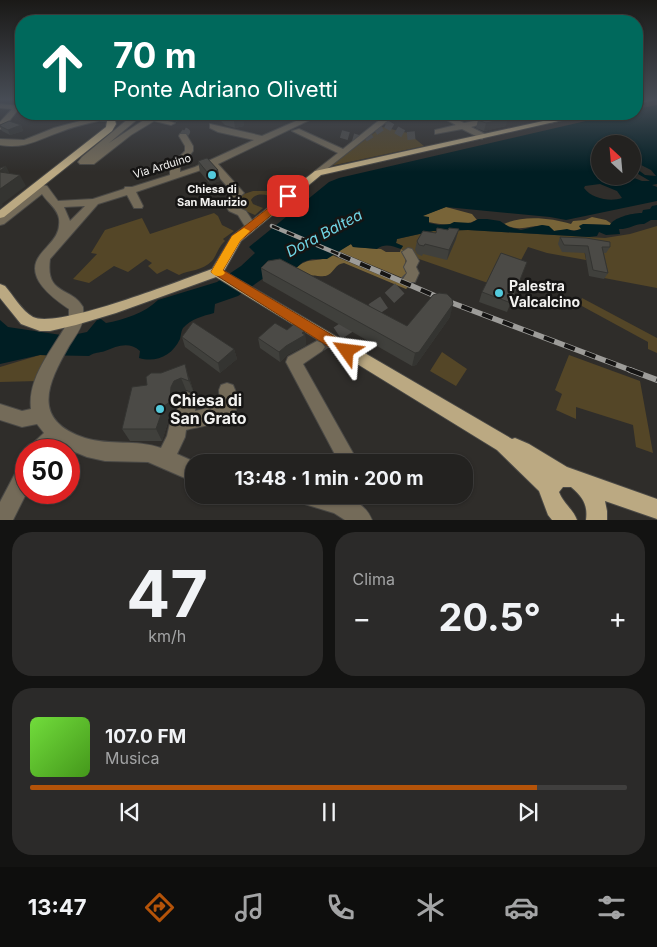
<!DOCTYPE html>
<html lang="it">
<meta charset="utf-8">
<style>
body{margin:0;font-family:Inter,sans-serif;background:#2b2a29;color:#f1f3f6;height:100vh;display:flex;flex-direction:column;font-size:19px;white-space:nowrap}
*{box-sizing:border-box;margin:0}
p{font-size:16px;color:#a3a4a5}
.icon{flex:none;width:28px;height:28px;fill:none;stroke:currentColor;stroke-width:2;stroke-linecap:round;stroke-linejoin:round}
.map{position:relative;height:520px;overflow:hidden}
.details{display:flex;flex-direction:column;gap:12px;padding:12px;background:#131312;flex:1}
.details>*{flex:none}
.hud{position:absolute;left:15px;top:15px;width:628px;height:105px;border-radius:20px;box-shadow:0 1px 4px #0004,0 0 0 1px #403f3e;background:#00695c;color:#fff;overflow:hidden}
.needle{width:32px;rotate:334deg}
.buttons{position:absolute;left:591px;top:135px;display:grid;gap:10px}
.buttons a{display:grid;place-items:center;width:50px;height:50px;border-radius:50%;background:#232220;box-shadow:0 1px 4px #0004,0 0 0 1px #403f3e;font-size:25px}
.speed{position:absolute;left:15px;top:439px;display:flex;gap:10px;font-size:25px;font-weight:700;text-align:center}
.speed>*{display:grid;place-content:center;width:65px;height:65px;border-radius:50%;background:#232220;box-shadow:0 1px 4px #0004,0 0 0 1px #403f3e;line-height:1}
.speed .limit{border:8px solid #d22;background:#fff;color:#111}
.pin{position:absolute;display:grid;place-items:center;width:42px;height:42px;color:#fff;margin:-21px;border-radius:10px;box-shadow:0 2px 8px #0006}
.me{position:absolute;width:55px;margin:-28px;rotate:301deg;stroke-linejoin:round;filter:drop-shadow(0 0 4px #0008)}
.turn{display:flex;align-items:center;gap:18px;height:105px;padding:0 15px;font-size:22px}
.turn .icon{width:65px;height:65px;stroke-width:2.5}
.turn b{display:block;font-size:35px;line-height:42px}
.big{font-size:38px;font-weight:700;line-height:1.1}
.details .card{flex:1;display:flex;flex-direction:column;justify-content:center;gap:8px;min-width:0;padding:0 18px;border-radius:20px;background:#2b2a29}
.details .dial{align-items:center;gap:0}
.dial b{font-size:65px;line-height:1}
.song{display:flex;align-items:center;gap:15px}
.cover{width:60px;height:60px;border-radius:8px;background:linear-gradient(135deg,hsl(100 70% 55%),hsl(100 70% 35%))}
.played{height:5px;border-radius:2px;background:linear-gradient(90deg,#b45309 85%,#403f3e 85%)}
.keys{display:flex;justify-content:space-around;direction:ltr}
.heat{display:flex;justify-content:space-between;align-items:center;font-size:28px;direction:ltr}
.details .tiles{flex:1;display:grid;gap:12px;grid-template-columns:1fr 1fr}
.card:last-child{grid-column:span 2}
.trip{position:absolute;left:185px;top:454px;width:288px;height:50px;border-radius:20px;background:#232220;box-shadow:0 1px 4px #0004,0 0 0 1px #403f3e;font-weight:700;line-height:50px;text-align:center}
.tab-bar{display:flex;height:80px;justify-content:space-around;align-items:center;background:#0e0e0d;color:#a3a4a5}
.tab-bar .icon{width:35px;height:35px}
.tab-bar .active{color:#b45309}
.tab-bar b{font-size:22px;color:#f1f3f6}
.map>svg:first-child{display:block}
</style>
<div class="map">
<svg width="657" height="520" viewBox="0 0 657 520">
<rect width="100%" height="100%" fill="#2f2d2a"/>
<path fill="#544627" d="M382,127l26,6 16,13 -94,20z
M253,191h15l12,4 -4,3c-9,-3 -19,-7 -25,2l2,4 10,4 -8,7 -19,-8 -4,-5 12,-8z
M214,213l4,3 4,9 12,6 -11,8 2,2c-7,6 -8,14 -13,20 -10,10 -23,9 -33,14l-12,-6 -10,5 -9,-8 4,-3 -6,-4 -18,13 -14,-6 -25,17 -16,-4 24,-25 -6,-1 14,-23 37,-12 8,16z
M657,226v62l-53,-10 -21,-33 3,15 -39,-7 -19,-6 -10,19 -30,17 -69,-24 -18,-10 2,-3 -7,-3 1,-4 36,-8 35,-1 137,8 25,-4z
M582,298l75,40v15l-9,-4v-7l-68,-37z
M442,352l25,17 -11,17 -26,-15z
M40,355l14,1 -16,25 -38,1v-15z
M569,355l71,26 13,72 -17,-6 -3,-22 -57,-18v12l-20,-9 6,-16 -7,-4z"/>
<path fill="#786438" d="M446,207l26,7 5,6c-18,8 -42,5 -61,-2z
M592,217l14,3 6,4 -2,1 -27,-1 -2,5c-9,3 -18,0 -27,2 -13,-14 -30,5 -50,-7 19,-9 47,-6 67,0l2,-3 12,-1z
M351,244l2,3 28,2 5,3h14l1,-3 5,3 -1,20h3l-3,7 -67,-28z
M332,255l76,32 -2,2 -62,-26c-9,1 -9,8 -16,12 -5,3 -14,-1 -20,1l-13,-7c14,-14 24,-5 37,-14z"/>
<path fill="#001e23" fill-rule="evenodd" d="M657,105v79l-5,1 5,2v14l-91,19 -16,-3 -104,-10 -23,9 6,1v6l10,2 11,-1 4,-2 17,1 7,-4h9l13,2 9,6 12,3 21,-5 7,1 5,5 13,-2 7,2 7,-2 -2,-3 4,-2 27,1c3,-7 21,-12 32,-12l1,-3 7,-1 2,-3 5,-1v15h-6l-7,4c-8,-1 -13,5 -25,5l1,5 -14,1 -7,-3 -2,4 -8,1 -121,-7 -35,1 -36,8 -1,4 7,3 -2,3c-9,-3 -16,-6 -24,0l-24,-2 -2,-3 -24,15h-15l-9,3 -8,7 -24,4 -33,23 -23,8 -1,9c-11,3 -23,6 -31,15 -2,3 -2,7 -3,11 -8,17 -24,24 -41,19l1,-7c-11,-10 -23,-5 -35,0 -6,2 -10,1 -16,5l-49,-1 -40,9v-44l8,7 60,9 19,-4 10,-12 4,-1 5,4c17,-3 39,-10 52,-23l59,-18 24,-16 14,-13 -6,-6 80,-65 10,-4 277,-64h20v-5zM600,144h32l1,17 18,9 5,6 -11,-1 -12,-9v5l17,10h-8l-13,-5h-29zM600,184l17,7 5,7c-11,4 -30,1 -38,-10l1,-2z"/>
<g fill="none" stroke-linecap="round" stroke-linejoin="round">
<path stroke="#4c4b48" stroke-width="8" stroke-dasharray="8 4.5" stroke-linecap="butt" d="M341,134l21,6 24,-16 21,12 11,-1
M183,136l3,-4 -2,-1"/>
<path stroke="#4c4b48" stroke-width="14" stroke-dasharray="14 7" stroke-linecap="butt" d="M320,345l66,-44 24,-22"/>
<defs>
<path id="minor" d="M0,104l21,2 -18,23h-3v-7l12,-13 -12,-1z
M312,114h10l-104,50 26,29 -10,9 3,5 9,4 10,15 -2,2h-8l-8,-13 -9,-4 -6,-10 10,-8 -23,-26 -74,25 7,14 -1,2h-8l-7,-13 -29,9 -48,55c-5,37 21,27 33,48 0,4 1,8 0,12 -1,9 -9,19 -14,27 -21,37 -39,74 16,92 25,8 51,1 76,10l6,-12 4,-17 6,-3 1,-16 3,-5 6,-3 6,3 3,5 -1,11 25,-6 -1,-15 2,-5 6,-2 6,2c18,39 -21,38 -47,45l-1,7 -8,17 18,8 -1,20 -46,-20 -43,-1 -18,-4 -29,-12 -6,5h-22l2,-6 12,-11 -7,-9 -15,3 -22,-7v-16l22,7 9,-2c-4,-33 24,-62 38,-89v-11c-15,-10 -46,-32 -29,-54 9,-12 21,-19 19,-36 -1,-10 -12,-17 -17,-25l-38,30 -4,1v-8l43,-32 4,1 11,15 35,-2 31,-10 1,-2h7l38,-12v-8l15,-16v-5l-6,-10 1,-2h6l7,12v5l-13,16v5l15,-5 59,-27 -36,-8 -8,-4v-4l52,12zM85,206l-15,15 -6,-14z
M387,114h9l-78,62 -5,-3 2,-2 23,-18 -46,-22 7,-2 44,20z
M436,114h9l19,9 30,-6 4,2 -27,8 14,7 1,2 -4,3 -20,-10 -27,5v-4l21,-5z
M531,114h11l16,7 -7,2z
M133,115l7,2 -31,26 41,-27 25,7 -4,2 -17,-4 -23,14 -37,29h-14l-2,-2 4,-5z
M95,117l4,2 -1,2c-13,3 -26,6 -38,11 -23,8 -34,17 -60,13v-6l24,1 30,-12z
M408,248l4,1 7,12 -3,6 3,6 -4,9h-10l-2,-3 4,-6 -3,-6 3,-6 -5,-9z
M317,341l5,2 3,4 -3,4 -19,13 55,98h-19l-53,-100 2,-5z
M26,463l1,29 -14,28h-13v-18l19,-36z
M295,495c26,0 65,-5 77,25h-27l-11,-7 -36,-11z"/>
<path id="major" d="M636,100h17l-17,4z
M88,114l16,3 12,-3h31l-11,5 -21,1 1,4 -4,7 -108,86 -4,1v-8l106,-83 1,-6 -17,-1z
M575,114h14l-268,61 -80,66 -17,30 288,168 3,-1 14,6 38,23 90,32v20l-52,-18 2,10v9h-21c2,-15 -3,-23 -15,-33h-8l-4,5c4,11 14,17 18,28h-25l-4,-5 -9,-24 -42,-41 -281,-173 -100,36 -40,12 -26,6h-10l-19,-7 -21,-26v-14l5,2c8,9 17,25 28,31 25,12 148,-37 179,-48l20,-33 83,-65z"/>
</defs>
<use href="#minor" stroke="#4a4946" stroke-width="2"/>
<use href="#major" stroke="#4a4946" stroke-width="2"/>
<use href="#minor" fill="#746b59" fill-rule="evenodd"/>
<use href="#major" fill="#bba982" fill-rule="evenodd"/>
<defs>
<path id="rail-far2" d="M272,226l71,30"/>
<path id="rail-far1" d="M340,255l107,46 186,70"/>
<path id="rail" d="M630,370l27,10"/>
</defs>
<use href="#rail-far2" stroke="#9d9c99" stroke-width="4.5"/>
<use href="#rail-far1" stroke="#9d9c99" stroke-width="5.5"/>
<use href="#rail" stroke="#9d9c99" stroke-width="6"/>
<use href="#rail-far2" stroke="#161514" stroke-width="2.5" stroke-dasharray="8" stroke-linecap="butt"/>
<use href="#rail-far1" stroke="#161514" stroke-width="4" stroke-dasharray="11" stroke-linecap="butt"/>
<use href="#rail" stroke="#161514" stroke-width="4.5" stroke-dasharray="14" stroke-linecap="butt"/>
</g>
<path fill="#40403c" d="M158,114h36l-17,8 -18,-6z
M214,114h28l2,12 -9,2 -10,-3z
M478,120l28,6 -22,5 -8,-3z
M0,125h21l2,6 -13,4 -8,-4 -2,-4z
M198,161l20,9 2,11 -10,3 -10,-12z
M560,237l50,10 -4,6h-2l4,20 -4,6 -15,-3 -4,-23 -23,-1 -4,-8z
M456,239l-9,21 -24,-6 -1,2 -5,-2 -2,-4 2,-9z
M527,262l-20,50 -28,-10 3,-10z
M261,268l146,58 43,-9 -34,48 -4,1 -149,-85z
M287,330l18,5 1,10 -19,10 -7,7 -20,-14 -2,-10z
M182,337l52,12 3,10 -17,14 -35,-26z
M161,373l28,4 5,16 -8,-3 -7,4 -3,6 -1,15 -6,4 -7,22h-32l-8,-12 25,-44z"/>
<path fill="#343431" d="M175,114h19l-17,8z
M233,114h9l2,12 -9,2z
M508,118l-2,8 -22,5 2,-8z
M21,125l2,6 -13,4 -2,-5z
M6,166l6,12 -12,-3v-4z
M218,170l2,11 -10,3 -3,-12z
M20,175l6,11 -24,18 1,1 -3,3v-19z
M459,229l-3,10 -9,21 2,-10z
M453,304l-3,13 -34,48 -4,1 3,-13z
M305,331l1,14 -19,10 -7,7 -1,-10z
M234,349l3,10 -17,14 -2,-10z
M185,364l4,13 5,16 -5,-12z
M181,378l5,12 -7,4 -3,6 -1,15 -6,4 -7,22 -6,-12 8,-23 7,-19 3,-6z"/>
<path fill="#4b4a46" stroke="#343431" d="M500,114l8,4 -22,5 -8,-3z
M9,121l12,4 -13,5 -8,-4v-1z
M207,158l11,12 -11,2 -9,-11z
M6,166l-6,5v-3z
M0,172l20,3 -20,14z
M437,228l11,2 1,-2 10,1 -10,21 -24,-6 -1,2 -5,-1 -2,-4 6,-10 13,2z
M560,237l26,1 24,4v5h-8l6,26 -15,-3 -5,-24 -24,-1z
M501,253l26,9 -16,41 -29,-11z
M280,259l127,67 26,-31 6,-2 8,1 5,5 1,5 -34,48 -4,1 -154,-85 7,-7z
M193,322l41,27 -16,14 -36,-26z
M275,323l12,7 7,-6 11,7 -3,2 3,2 -19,11 -7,6 -21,-14z
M185,364l4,17 -8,-3 -7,3 -3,6 -1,15 -6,4 -8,23h-34l10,-42 15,-2 -1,-8 5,-4h10z"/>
<linearGradient id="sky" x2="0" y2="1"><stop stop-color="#1a1917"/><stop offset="0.58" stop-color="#474c55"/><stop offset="1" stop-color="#474c55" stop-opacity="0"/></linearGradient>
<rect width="657" height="172" fill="url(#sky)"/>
<path fill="#b45309" stroke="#753606" d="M288,193l5,3 -1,2 -52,43 -17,29 129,77 2,4 -2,4 -5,2 -5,-2 -131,-83 21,-36z"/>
<path fill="#f59e0b" d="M244,228l6,3 -10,10 -17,29 2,3 -2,2c-5,2 -9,1 -12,-3l21,-36z"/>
<g fill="#53cadc" stroke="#161514" stroke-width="2">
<circle cx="212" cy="175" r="5"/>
<circle cx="499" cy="293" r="5"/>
<circle cx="160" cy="409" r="5"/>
</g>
<g text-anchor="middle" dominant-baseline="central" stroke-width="5" stroke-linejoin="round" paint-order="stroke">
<g font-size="11" fill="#f3f2f0" stroke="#161514">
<text transform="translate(162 166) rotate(-17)">Via Arduino</text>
</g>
<g font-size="11" font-weight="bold" fill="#f3f2f0" stroke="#161514">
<text x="212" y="189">Chiesa di<tspan x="212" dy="13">San Maurizio</tspan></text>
</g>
<g font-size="14" font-weight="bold" fill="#f3f2f0" stroke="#161514" text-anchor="start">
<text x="509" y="285">Palestra<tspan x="509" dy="16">Valcalcino</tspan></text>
</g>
<g font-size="15" font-style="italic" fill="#70d5e5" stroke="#161514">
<text transform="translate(324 233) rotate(-28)">Dora Baltea</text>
</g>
<g font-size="16" font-weight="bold" fill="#f3f2f0" stroke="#161514" text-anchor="start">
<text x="170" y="400">Chiesa di<tspan x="170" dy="18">San Grato</tspan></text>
</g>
</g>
</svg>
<div class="buttons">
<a><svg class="needle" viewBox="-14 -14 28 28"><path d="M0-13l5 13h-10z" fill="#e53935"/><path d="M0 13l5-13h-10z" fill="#a3a4a5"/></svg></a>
</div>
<div class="speed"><div class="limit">50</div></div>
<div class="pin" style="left:288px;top:196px;background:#d93025"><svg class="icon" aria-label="arrive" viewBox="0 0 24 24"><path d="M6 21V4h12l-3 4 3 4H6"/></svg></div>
<svg class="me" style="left:347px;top:351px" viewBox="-20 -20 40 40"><path d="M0-17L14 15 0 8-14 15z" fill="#b45309" stroke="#fff" stroke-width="4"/></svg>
<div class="trip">13:48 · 1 min · 200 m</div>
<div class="hud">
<div class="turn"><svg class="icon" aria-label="ahead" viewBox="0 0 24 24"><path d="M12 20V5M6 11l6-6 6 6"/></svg><div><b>70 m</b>Ponte Adriano Olivetti</div></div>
</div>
</div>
<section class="details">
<div class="tiles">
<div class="card dial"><b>47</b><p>km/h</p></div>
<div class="card"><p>Clima</p>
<div class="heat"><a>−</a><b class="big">20.5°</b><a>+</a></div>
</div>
<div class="card">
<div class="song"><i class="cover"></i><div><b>107.0 FM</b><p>Musica</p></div></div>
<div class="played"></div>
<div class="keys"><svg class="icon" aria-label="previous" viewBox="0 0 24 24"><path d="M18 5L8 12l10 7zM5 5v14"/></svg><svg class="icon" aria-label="pause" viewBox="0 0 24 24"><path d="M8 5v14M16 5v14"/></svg><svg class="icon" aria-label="next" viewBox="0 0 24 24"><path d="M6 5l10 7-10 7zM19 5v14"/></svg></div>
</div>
</div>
</section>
<nav class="tab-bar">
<b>13:47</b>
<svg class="icon active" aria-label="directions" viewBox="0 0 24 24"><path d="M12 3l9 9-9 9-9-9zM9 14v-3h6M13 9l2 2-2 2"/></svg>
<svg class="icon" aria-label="music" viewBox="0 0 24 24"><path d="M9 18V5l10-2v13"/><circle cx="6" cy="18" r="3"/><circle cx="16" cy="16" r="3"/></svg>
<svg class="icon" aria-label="phone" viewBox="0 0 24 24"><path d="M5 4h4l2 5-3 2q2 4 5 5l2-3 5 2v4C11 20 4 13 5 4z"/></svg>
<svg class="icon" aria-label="climate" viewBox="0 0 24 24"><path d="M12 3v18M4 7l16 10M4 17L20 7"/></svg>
<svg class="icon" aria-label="car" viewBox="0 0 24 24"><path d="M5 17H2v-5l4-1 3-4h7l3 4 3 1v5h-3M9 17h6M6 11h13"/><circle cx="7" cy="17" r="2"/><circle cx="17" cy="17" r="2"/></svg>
<svg class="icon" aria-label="filters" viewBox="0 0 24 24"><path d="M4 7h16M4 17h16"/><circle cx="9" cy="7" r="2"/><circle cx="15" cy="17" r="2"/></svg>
</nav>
